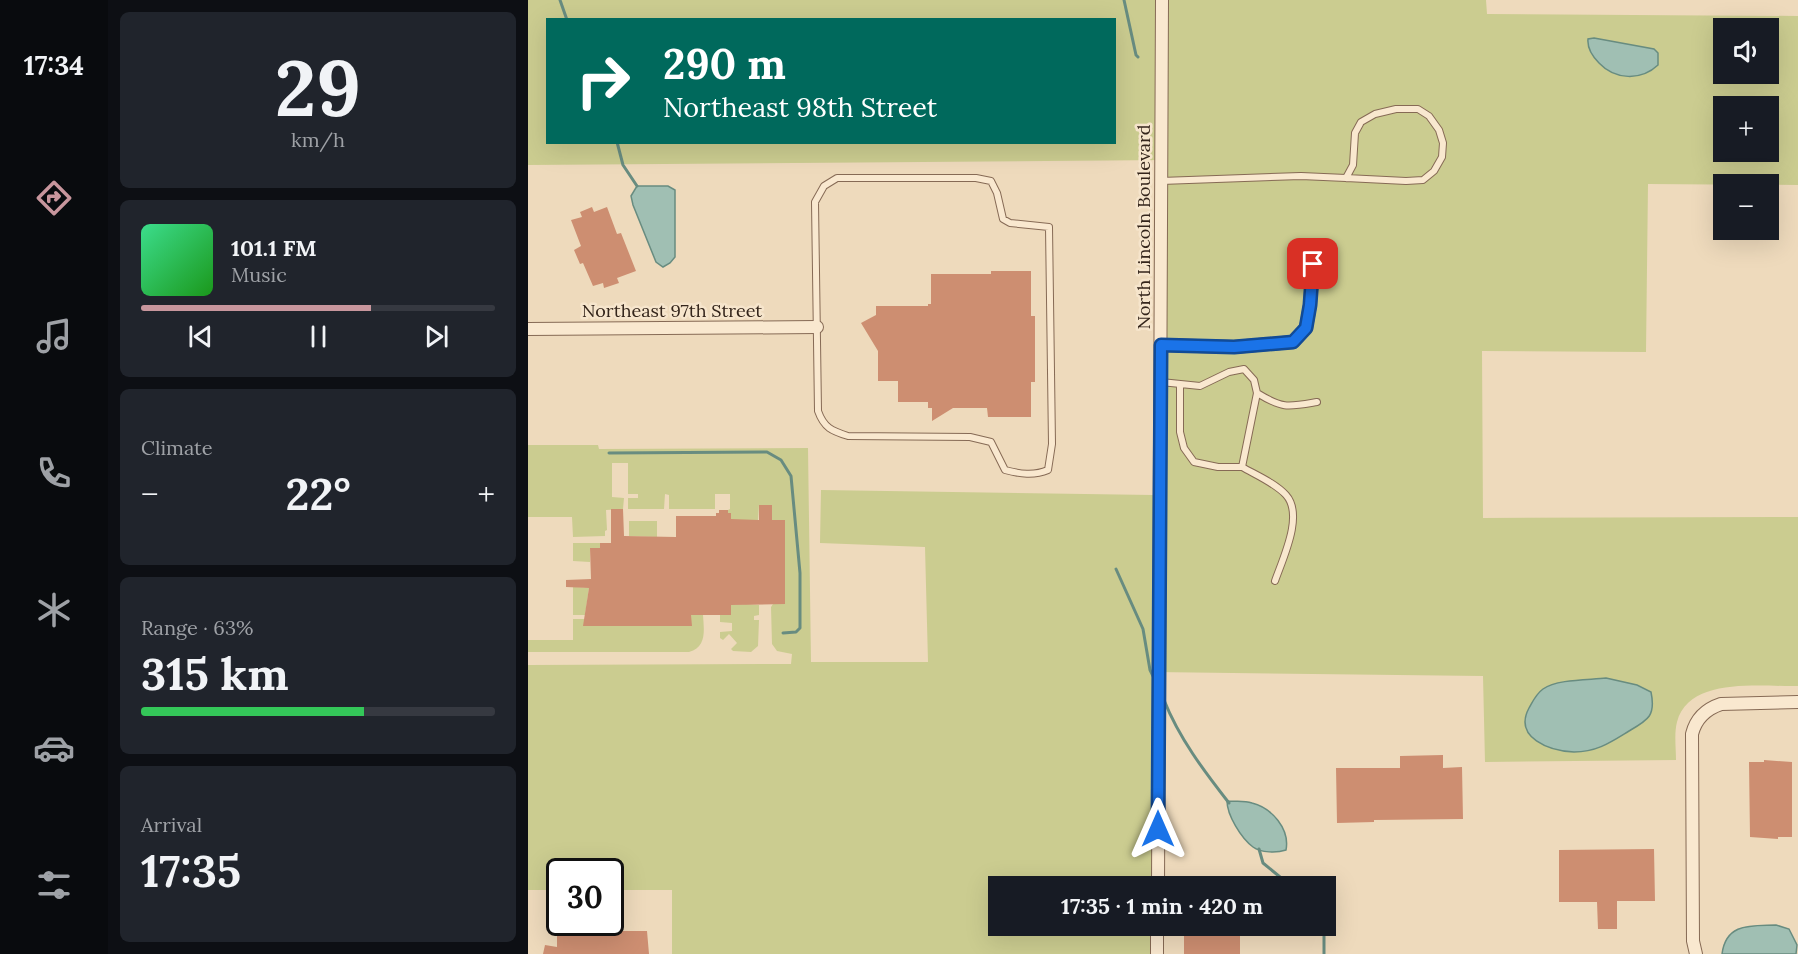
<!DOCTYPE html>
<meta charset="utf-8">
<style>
body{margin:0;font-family:Lora,serif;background:#20242c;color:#f1f3f6;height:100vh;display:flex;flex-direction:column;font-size:22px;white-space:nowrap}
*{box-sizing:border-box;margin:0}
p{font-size:20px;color:#9ea1a6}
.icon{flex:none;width:33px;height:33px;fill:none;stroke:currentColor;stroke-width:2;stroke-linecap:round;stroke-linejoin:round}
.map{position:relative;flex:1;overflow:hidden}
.panel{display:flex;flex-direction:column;gap:12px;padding:12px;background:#0d0f14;width:420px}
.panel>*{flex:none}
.hud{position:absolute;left:18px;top:18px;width:570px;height:126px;border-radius:0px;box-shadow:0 6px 24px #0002;background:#00695c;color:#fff;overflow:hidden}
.controls{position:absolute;left:1185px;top:18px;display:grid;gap:12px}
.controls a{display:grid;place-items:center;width:66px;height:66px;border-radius:0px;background:#171b24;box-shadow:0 6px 24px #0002;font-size:30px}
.speed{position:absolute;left:18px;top:858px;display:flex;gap:12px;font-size:30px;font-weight:700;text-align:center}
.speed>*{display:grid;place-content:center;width:78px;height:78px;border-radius:50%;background:#171b24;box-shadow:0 6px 24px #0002;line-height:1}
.speed .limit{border:3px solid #111;border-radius:9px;background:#fff;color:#111}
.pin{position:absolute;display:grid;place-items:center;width:51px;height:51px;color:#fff;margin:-26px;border-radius:12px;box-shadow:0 3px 9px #0006}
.me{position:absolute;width:66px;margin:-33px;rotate:0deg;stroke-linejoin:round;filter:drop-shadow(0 0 4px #0008)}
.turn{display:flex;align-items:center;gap:21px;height:126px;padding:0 18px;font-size:27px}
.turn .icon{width:78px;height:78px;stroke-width:2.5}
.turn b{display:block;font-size:42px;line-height:51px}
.big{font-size:45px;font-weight:700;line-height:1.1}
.panel .card{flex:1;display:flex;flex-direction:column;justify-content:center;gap:9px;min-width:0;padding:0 21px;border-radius:9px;background:#20242c}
.panel .dial{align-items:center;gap:0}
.dial b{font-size:78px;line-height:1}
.song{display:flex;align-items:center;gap:18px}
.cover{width:72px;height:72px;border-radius:9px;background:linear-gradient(135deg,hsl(150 70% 55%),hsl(120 70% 35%))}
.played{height:6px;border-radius:3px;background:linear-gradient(90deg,#c8969d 65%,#363941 65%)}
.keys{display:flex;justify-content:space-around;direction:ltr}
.heat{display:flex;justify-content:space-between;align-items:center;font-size:33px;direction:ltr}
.charge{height:9px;border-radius:4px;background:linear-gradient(90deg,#34c759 63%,#363941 0)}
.trip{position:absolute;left:460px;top:876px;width:348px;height:60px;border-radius:0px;background:#171b24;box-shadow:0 6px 24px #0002;font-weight:700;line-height:60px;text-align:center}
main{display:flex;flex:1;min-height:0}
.tab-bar{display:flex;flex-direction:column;width:108px;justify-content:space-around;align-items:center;background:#090b0e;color:#9ea1a6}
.tab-bar .icon{width:42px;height:42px}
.tab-bar .current{color:#c8969d}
.tab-bar b{font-size:27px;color:#f1f3f6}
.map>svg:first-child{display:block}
</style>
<main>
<nav class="tab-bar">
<b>17:34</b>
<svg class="icon current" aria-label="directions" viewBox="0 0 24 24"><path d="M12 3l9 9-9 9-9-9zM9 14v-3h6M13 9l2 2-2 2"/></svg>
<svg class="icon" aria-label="music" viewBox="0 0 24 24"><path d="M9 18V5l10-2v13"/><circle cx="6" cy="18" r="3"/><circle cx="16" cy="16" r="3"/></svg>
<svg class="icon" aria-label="phone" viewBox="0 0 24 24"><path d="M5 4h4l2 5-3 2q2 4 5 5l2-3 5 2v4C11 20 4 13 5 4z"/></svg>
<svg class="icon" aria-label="climate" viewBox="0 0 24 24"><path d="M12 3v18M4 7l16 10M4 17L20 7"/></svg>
<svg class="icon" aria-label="car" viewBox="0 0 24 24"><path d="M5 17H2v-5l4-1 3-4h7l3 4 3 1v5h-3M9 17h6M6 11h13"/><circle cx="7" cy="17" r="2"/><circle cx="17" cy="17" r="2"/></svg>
<svg class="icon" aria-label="filters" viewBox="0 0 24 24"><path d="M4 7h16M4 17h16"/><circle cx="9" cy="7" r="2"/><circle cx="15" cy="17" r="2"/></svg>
</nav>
<section class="panel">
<div class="card dial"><b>29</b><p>km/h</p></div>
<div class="card">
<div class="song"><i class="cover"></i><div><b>101.1 FM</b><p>Music</p></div></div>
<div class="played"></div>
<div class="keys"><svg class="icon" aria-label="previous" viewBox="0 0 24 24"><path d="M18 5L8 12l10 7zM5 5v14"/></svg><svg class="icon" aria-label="pause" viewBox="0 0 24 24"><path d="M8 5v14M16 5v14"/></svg><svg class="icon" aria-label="next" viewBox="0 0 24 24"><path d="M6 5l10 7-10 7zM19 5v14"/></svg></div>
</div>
<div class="card"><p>Climate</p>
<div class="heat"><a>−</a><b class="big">22°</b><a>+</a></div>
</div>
<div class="card"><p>Range · 63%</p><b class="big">315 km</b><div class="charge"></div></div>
<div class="card"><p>Arrival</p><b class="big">17:35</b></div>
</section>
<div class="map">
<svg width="1270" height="954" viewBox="0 0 1270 954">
<rect width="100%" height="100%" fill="#eedabc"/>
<path fill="#cbcc90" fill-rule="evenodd" d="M0,0h958l1,14 311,2v169l-150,-1 -2,168 -164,-1 1,167 315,-1v169c-37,1 -109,-10 -121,36 -3,11 -1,27 -1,38l-191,2 -2,-86 -329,-4 -1,214h-154v40h153v28h-480v-64h-61l-1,-18h-50l-1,18h-31v-225l263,-1 1,-10 -15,-3 -5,-7 -1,-37 2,-3 12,-1 -1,-83h-12v-15h-13l-1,15h-12l-15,9v-16h-3v-3l2,-1v-15h-15v15h-46v-14l-4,-1 -1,15h-36v-11h10v-4h-10v-31h-16v34l12,1 -1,11 -17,1 1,20 -2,1v5l-32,1 -1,-20h-44v-72h70l1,4 209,-1 3,214h117l-3,-115 -105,-4 1,-53 332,5 11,-9 3,-326 -639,5zM20,20h566v122h-566zM1196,28h44v46h-44zM1196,106h44v46h-44z
M101,521h28v16l-28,-1z
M45,543h27v5h-10v14l-17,-1z
M45,580l2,7 14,1 -4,27h-12z
M218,604l13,1v10l-5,1v4h5l-1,26 -7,6 -18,-1 -2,-2 6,-6 -8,-9 -6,6 -3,-2v-6l12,-1v-8l-12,-1v-7h11v-10z
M163,615h12c1,15 4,32 -14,37h-161v-12h45v-21h11v7h107z"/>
<path fill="#a0bfb3" stroke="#688c80" stroke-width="1.5" d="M1066,38l60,11 4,4v12c-17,16 -43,15 -59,-2 -7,-7 -12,-14 -11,-24z
M109,186h31l7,4v67l-5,6 -7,4 -7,-5 -23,-57 -2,-9z
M1078,678l31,7 14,7c5,24 -3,28 -22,39 -18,11 -32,21 -55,21 -24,-1 -61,-14 -45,-44 4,-7 7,-14 14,-19 14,-10 46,-9 63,-11z
M699,801c8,1 16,-1 25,2 20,5 38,26 34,47 -9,3 -25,3 -33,-3 -12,-9 -26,-32 -26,-46z
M1248,925l13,4 8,16 -1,9h-74c4,-32 30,-28 54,-29z"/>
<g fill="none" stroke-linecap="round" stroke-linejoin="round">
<path stroke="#688c80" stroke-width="3" d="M32,0l7,20
M596,0l12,55 2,2
M89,142l6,23 14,21
M81,453l158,-1 14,8 10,16 9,97v55l-4,4 -13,1
M588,569l27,60 7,41 4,8
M636,700c15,38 40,71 65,103
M731,849l4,14 28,23
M796,926v28"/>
</g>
<path fill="#cd8e71" d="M64,207l2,5 13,-5 10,27 4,-1 15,38 -19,7 2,5 -15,5 -1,-5 -10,3 -10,-23 -3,1 -6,-14 7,-4 -10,-26 11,-3 -2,-5z
M463,271h40v45h4v66h-4v35h-43l-1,-9h-34l-21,13v-13h-4v-6h-30v-21h-20v-30l-17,-28 15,-8v-9h52v-2h3v-30h60z
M231,505h13v15h13v84l-54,1v10h-40l1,11h-109l6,-38 -23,-1v-7l25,-1 -1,-31h10v-5h11v-34h12l1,27 52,1v-21h40v-3h3v-3h9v3h3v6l28,1z
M915,755v13l19,-1 1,52 -89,1v2l-37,1 -1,-55h64v-12z
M1236,760l28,2v75h-14v2l-28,-2 -1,-75h15z
M1126,849l1,52h-38v28h-19l-1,-27h-38v-52z
M656,926h30v8h26v20h-56z
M29,931h90l2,23h-106l2,-9 12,2z"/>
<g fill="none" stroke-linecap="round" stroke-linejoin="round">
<defs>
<path id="service" d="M309,178h139l15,3 6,12 6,26 7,4 39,4 3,217 -4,26c-14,6 -28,4 -43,0l-14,-28 -21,-5 -122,-1c-16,-5 -24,-8 -30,-25l-3,-209 9,-16z
M633,181l140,-5 45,2 60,3 17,-1 11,-9 8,-14 1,-14 -4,-13 -10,-14 -11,-7h-22l-21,5 -14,8 -6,11 -2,32 -7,13
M633,382l39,4 29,-14 15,-3 10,11 3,13 -15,74c14,8 33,16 44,28 18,20 -3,63 -11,86
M652,384v48l4,16 10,14 24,5h24
M729,393c26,16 31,14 60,9"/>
<path id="minor" d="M0,329l289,-2
M633,345l73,2 59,-5 13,-14 4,-23 3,-41
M630,886l4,-886
M629,954v-28
M1168,954l-3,-13 -1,-207c4,-16 14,-25 29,-30l77,-2"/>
</defs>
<use href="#service" stroke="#866a55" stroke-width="8"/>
<use href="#minor" stroke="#866a55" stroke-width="14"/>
<use href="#service" stroke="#f9e8cf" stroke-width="6"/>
<use href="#minor" stroke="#f9e8cf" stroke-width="12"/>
</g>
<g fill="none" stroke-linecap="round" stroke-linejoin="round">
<defs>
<path id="route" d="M630,829l3,-484 73,2 59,-5 13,-14 4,-23 3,-41"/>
</defs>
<use href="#route" stroke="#114b97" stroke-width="15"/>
<use href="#route" stroke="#1a73e8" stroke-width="10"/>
</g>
<g text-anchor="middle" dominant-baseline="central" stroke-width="5" stroke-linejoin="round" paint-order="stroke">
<g font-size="18" fill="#34251b" stroke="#f6e5cc">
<text transform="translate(615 227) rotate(-90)">North Lincoln Boulevard</text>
<text x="144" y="310">Northeast 97th Street</text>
</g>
</g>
</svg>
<div class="controls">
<a><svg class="icon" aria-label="sound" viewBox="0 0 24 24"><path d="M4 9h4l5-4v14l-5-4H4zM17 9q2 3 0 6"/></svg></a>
<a>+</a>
<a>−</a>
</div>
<div class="speed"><div class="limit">30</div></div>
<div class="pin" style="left:785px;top:264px;background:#d93025"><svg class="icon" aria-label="arrive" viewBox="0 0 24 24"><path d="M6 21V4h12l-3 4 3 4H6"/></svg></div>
<svg class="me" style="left:630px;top:829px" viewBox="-20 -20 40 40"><path d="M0-17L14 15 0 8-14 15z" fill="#1a73e8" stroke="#fff" stroke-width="4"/></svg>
<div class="trip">17:35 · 1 min · 420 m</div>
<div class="hud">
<div class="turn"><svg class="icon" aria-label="right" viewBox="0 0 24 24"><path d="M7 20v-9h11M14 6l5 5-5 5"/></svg><div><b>290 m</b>Northeast 98th Street</div></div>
</div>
</div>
</main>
